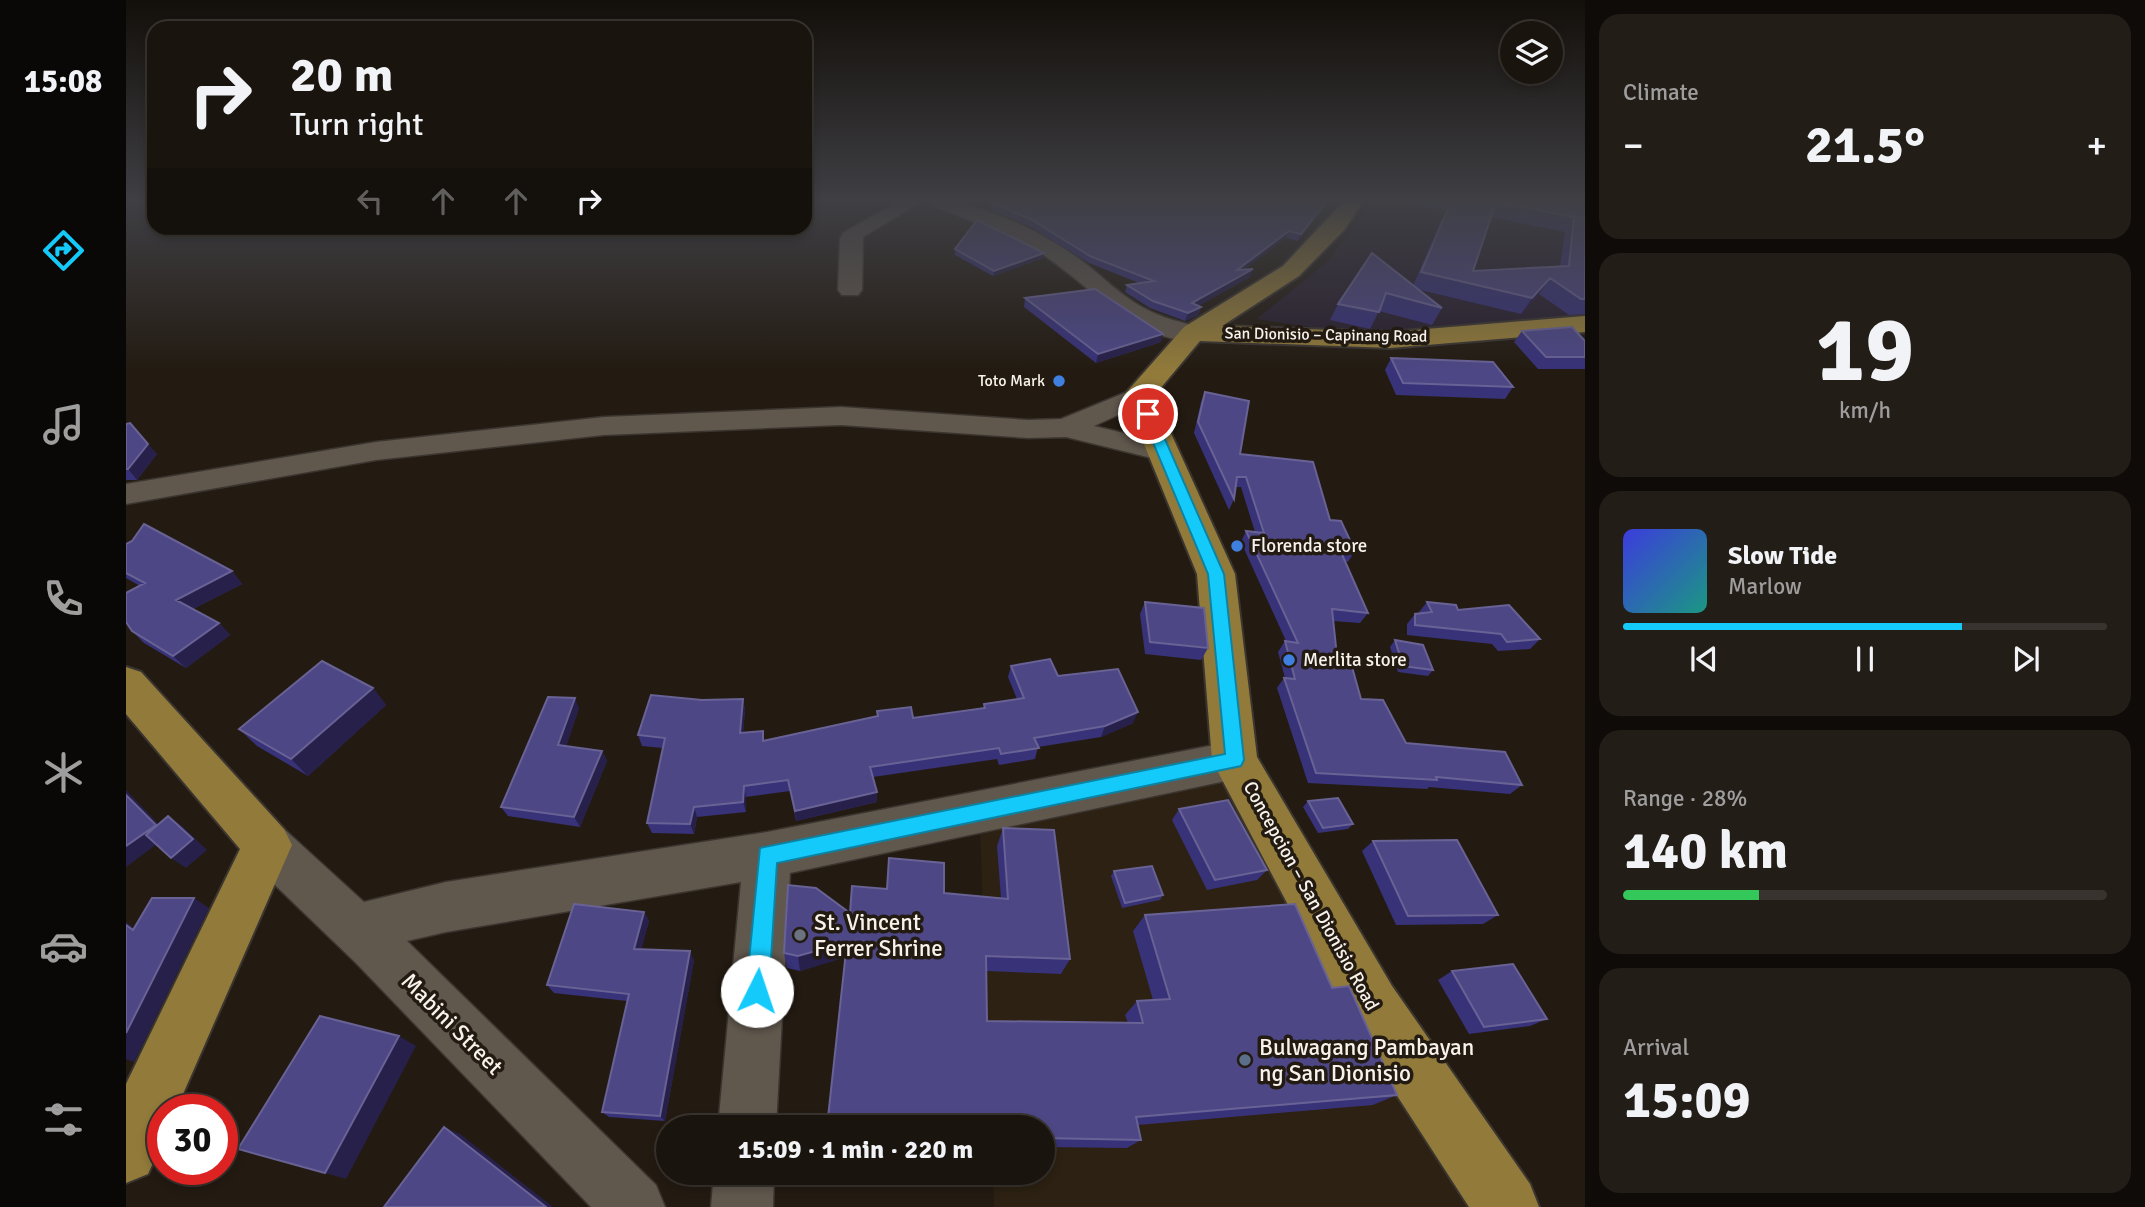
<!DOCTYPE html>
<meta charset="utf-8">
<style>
body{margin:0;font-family:Signika,sans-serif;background:#231d17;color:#f1f3f6;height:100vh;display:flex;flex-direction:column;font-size:26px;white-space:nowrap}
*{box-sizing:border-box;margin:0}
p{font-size:23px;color:#9f9e9e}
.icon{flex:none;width:38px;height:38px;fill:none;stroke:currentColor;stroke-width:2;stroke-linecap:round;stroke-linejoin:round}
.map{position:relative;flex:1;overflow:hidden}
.details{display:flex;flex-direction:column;gap:14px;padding:14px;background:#0e0b08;width:560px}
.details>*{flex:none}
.hud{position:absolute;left:21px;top:21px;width:665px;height:214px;border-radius:21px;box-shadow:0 4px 10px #0003,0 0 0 2px #38332e;background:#1a140e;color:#f1f3f6;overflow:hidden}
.controls{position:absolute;left:1374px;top:21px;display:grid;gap:14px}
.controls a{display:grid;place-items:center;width:63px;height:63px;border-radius:50%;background:#1a140e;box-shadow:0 4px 10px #0003,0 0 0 2px #38332e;font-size:35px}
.speed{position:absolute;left:21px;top:1094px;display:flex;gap:14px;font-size:35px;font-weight:700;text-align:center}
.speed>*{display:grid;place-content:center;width:91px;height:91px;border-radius:50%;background:#1a140e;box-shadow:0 4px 10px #0003,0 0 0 2px #38332e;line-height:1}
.speed .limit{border:10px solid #d22;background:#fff;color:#111}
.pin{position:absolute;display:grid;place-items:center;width:60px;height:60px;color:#fff;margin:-30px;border:4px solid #fff;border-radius:50%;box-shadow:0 2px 7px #0007}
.me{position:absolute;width:77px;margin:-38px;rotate:4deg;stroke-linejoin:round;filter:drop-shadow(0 0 5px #0008)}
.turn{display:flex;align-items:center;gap:24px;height:147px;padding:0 28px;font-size:32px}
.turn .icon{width:91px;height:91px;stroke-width:2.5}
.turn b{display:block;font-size:49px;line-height:60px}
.lanes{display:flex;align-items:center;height:66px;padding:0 28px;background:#0003;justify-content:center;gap:35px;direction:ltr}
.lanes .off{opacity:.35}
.big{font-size:52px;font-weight:700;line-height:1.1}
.details .card{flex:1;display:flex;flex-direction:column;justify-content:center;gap:10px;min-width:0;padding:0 24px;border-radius:21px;background:#231d17}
.details .dial{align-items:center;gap:0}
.dial b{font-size:91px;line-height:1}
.song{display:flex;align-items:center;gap:21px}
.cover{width:84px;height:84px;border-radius:10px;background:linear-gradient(135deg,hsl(240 70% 55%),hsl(170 70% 35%))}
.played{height:7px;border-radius:4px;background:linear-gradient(90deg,#14cafb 70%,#38332e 70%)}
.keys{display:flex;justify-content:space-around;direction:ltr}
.heat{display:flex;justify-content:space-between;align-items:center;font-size:38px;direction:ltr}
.charge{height:10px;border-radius:5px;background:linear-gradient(90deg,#34c759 28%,#38332e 0)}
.trip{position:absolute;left:530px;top:1115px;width:399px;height:70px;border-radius:35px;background:#1a140e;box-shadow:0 4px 10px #0003,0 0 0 2px #38332e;font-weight:700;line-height:70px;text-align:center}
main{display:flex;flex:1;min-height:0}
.dock{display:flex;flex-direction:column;width:126px;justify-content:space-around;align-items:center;background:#0a0806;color:#9f9e9e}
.dock .icon{width:49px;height:49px}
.dock .selected{color:#14cafb}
.dock b{font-size:32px;color:#f1f3f6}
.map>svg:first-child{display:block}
</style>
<main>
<nav class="dock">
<b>15:08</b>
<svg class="icon selected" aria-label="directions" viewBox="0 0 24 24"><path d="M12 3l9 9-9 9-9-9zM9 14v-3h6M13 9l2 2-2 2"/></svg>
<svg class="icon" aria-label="music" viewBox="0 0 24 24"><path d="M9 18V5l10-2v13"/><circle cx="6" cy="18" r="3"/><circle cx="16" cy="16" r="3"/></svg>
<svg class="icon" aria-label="phone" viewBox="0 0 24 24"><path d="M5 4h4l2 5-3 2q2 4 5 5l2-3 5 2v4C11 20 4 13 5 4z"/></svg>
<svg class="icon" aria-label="climate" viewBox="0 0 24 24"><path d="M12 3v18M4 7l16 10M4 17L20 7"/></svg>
<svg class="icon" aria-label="car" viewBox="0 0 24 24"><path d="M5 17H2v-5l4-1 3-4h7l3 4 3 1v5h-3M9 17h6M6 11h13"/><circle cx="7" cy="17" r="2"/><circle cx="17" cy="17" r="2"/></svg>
<svg class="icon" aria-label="filters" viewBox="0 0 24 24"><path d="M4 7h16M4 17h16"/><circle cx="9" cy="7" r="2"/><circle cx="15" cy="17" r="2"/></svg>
</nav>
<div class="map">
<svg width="1459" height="1207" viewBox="0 0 1459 1207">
<rect width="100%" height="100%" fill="#231b12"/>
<path fill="#2c2112" d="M1099,778l244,429h-475l-1,-34 50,-1v-45h-52l-11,-299z"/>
<path fill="#29202f" d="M1246,202h213v112l-187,19 -69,-3 -72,-11 71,-58z"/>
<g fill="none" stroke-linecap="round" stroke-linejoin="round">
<defs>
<path id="minor" d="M771,202h24l-58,35 -1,53 -4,5h-16l-4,-5 2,-51 3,-6z
M805,202c46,-4 114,32 151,59 20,15 38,34 60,46 19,11 39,15 60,21l4,5 -4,5c-57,15 -120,-61 -165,-87 -33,-18 -68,-31 -103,-45z
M1013,387l10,2 4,6 -4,6 -55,25 81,19 4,7 -4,7 -11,2 -98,-24 -38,1 -187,-13 -237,10 -228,25 -250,44v-20l250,-42 228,-25 237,-10 187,13 33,-1z
M1109,741l15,6 7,13 -7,13 -15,6 -445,94 -14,254h-58l23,-245 -295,50 -39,9 249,244 9,22h-74l-235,-244 -106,-102 -6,-16 6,-16 17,-6 17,6 80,73 82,-20 321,-50z
M588,1172h60l-1,35h-62z"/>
<path id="major" d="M1217,202h20l-19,28 -45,46 -77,50 168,6 195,-16v16l-195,16 -190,-7 -46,55 81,178 22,183 135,229 138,198 9,23h-70l-117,-181 -133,-252 -7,-14 -15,-186 -73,-179 60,-68 99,-61z
M0,667l15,5 143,157 8,16 -116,265h-13v31l-15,33 -22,9v-99l114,-235 -114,-135z"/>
</defs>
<use href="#minor" stroke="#3b3530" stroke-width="3"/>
<use href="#major" stroke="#3b3530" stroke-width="4"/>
<use href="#minor" fill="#60574d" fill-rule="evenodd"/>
<use href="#major" fill="#917a3a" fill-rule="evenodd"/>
</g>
<path fill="#383279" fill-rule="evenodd" d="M864,202h338l-30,39 -12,-3 -42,31h9l-3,8 -52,29 3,1 -3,8 -13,6 -35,-13 -25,-16 2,-7 12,-2 -50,-20 -58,-36 -42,-18z
M1291,202h168v112l-16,1 -30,-21 -18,20 -105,-25 26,19 -10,17 -53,-14 -9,18 -40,-9 8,-16 75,-18 32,-75 -30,-6zM1364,217l75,15 -5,34 -87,5z
M829,249l89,4 -1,5 -50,18 -38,-21z
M899,298l136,44 -65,21 -72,-56z
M1396,331l63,10v28h-47l-24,-27z
M1265,358l122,29 -8,12 -109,-4 -11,-25z
M1079,392l35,62 90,66 25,31 -7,11 -3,-1 23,52 -8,10 -27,-2 5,45 23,33 45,44 116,42 -12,9 -81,-7 -2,2 -119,-6 -31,-95 7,-10h1l-7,-26 7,-11h1l-45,-99 5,-11 9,1 -14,-45h-6l-1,12 -5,11 -35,-77 7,-31z
M0,424l31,30 -20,26h-11z
M0,544l106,27 10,13 -49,25 26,14 11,12 -44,33 -42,-25 -12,-12 8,-45 -14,-8z
M1019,602l63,46 -7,12 -56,-6 -5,-40z
M1301,602l31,8 82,29 -10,10 -32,2 -6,-7 -85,-9v-11l8,-10 5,-1 -1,-1z
M1269,640l38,30 -5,6 -30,-4 -8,-25z
M885,666l47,10 75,47 -32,14 -63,10 -3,12 -36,6 -2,-6 -124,18 4,25 -81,19 -6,-30 -44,6v15l-49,5 -3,17 -42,-1 -5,-10 16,-75 -21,-2 -4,-11 64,-35 41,-1 2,11 -2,23 21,7 113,-23v-6l36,7 70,-10 1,-4 33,-5 -9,-22z
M247,688l13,17 -78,71 -51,-30 -18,-17z
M453,708l-13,38 36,5 5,10 -27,66 -72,-11 -7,-9z
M1182,801l45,23 -5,5 -30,4 -15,-26z
M1053,809l88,61 -10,10 -50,10 -35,-70z
M877,828l67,131 -9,15 -75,-3 1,50 141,2 -3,-8 12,-14 16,-1 -20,-69 12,-16 187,73 65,107 -24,10 -235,20 3,15 -14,8 -84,-1v-20l-198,-170 -45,14 -13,-3 -3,-15 66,-40 94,-20 57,5 -4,-52z
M1247,841l125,74 -15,9 -87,1 -34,-74z
M988,871l49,24 -3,5 -38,8 -11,-32z
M518,912l5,9 -8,28 53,11 -29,161 -56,-4 -7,-5 25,-111 -73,-8 -7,-8z
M1326,971l95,48 -17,7 -61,8 -31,-54z"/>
<path fill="#27204a" d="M1200,202h2l-30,39 3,-7z
M1163,231l-3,7 -52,39 3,-7z
M918,253l-1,5 -50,18 1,-5z
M1127,269l-3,8 -61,34 3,-8z
M1424,278l-11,16 -18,20 11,-16z
M1075,307l-3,8 -13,6 3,-8z
M1037,334l-2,8 -65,21 2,-9z
M22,444l9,10 -20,26 -9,-11z
M106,571l10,13 -55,28 -11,-12z
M93,623l11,12 -44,33 -13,-12z
M247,688l13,17 -78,71 -17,-17z
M449,698l4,10 -16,48 -5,-11z
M617,699l2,11 -3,34 -2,-11z
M1012,712l-5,11 -32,14 4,-11z
M476,751l5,10 -27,66 -6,-10z
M618,786l2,11v15l-3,-10z
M0,790l43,45 -43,32z
M751,792v10l-81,19 -1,-10z
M568,807l3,10 -3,17 -4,-10z
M42,816l14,10 25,24 -21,18 -15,-10z
M68,898l15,10 -75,154 -8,-3v-26z
M518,912l5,9 -10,37 -5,-9z
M0,922l23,17 -16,-9 -7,-5z
M721,942v15l-47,14 -2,-15z
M564,951l4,9 -29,161 -5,-5z
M273,1036l17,10 -70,133 -21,-6z
M318,1127l16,7 93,73h-7z"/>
<path fill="#4d4785" stroke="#686295" stroke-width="2" fill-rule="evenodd" d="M864,202h336l-25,32 -12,-3 -52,39 16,-1 -61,34 9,4 -13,6 -35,-12 -26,-16 27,-4 -64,-25 -58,-36z
M1325,202h134v97h-4l-31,-21 -18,20 -111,-26zM1370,202l78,15 -5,49 -96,5z
M851,220l67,33 -50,18 -39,-22z
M1246,253l70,55 -56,-15 -7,19 -41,-8z
M969,289l68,45 -65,20 -73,-56z
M1446,327l13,14v16h-39l-24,-26z
M1265,358l102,4 20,25 -110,-4z
M1079,392l44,9 -9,53 73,8 17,58 11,1 14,30 -15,-1 28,63 -36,-4 6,57 14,1 9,32 22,1 23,43 99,9 17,33 -86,-8 1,3 -121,-7 -32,-95 11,1 -10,-38 13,2 -52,-112 18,2 -18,-56h-9l-3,22 -36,-77z
M4,423l18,21 -20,25h-2v-45z
M18,524l88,47 -56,29 43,23 -46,33 -41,-25 -6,-9v-29l19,-10 -19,-10v-29l6,-3z
M1019,602l59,6 4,40 -58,-6z
M1301,602l29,3 2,5 51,-5 31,34 -33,3 -6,-8 -86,-9v-11l17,-2z
M1269,640l28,5 10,25 -30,-4z
M924,659l8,17 60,-7 20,43 -33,14 -71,12 5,10 -38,6 -2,-6 -129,19 7,25 -82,19 -7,-31 -44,6 -1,16 -49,5 -4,17 -43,-1 18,-85 -27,-3 13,-40 51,5 41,-1 -3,34 23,-2v10l115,-25 -1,-5 34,-4 2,11 72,-10 -1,-4 40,-6 -13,-32z
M196,661l51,27 -82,71 -52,-30z
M422,697l27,1 -17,47 44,6 -28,66 -73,-10z
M0,795l30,30 -30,21z
M1212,798l15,26 -30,4 -15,-27z
M1102,800l39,70 -52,10 -36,-71z
M42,816l25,23 -22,19 -25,-23z
M877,828l51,2 16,129 -84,-3 1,65 156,2 -6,-22 33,-2 -25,-84 150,-11 37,84 17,-2 48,109 -261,22 5,23 -98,-2v-11h-216l20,-185 -49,14 -14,-3 4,-68 28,3 34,25 2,-27 35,3 2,-31 55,5v30l64,6z
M1331,840l41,75 -90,1 -35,-75z
M1026,866l11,29 -38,8 -11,-32z
M26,898h42l-68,135v-108l7,5z
M448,904l70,8 -10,37 56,2 -30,165 -58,-4 27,-118 -82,-9z
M1387,964l34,55 -63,8 -32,-56z
M194,1016l79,20 -74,137 -87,-24z
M318,1127l102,80h-162z"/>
<linearGradient id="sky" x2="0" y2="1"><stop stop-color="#130f0a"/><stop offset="0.54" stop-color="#3f3f44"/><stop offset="1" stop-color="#3f3f44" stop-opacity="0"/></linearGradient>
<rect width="1459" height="371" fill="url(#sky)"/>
<path fill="#14cafb" stroke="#0d83a3" stroke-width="2" d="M1022,410l6,4 70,160 20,186 -3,6 -464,97 -8,128 -4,8 -8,3 -8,-3 -3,-8 14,-143 465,-94 -17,-180 -67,-160z"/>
<g fill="#3f7fe0" stroke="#231b12" stroke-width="2.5">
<circle cx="933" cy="381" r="7"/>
<circle cx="1111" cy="546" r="7"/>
<circle cx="1163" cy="660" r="7"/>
</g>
<circle fill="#6b7280" stroke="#231b12" stroke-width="2.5" cx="674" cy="935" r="7"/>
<circle fill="#5c6f8a" stroke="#231b12" stroke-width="2.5" cx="1119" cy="1060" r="7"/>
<g text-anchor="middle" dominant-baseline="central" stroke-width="7" stroke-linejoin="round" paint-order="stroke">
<g font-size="16" fill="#f7f2eb" stroke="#231b12">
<text transform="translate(1200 335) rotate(1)">San Dionisio – Capinang Road</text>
</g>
<g font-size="16" fill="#f7f2eb" stroke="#231b12" text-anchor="end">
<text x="919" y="381">Toto Mark</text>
</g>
<g font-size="19" fill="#f7f2eb" stroke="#231b12" text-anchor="start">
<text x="1125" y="546">Florenda store</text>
<text x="1177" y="660">Merlita store</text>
</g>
<g font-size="19" fill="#f7f2eb" stroke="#231b12">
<text transform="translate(1185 896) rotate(61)">Concepcion – San Dionisio Road</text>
</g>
<g font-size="23" fill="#f7f2eb" stroke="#231b12" text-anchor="start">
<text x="688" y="922">St. Vincent<tspan x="688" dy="26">Ferrer Shrine</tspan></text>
<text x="1133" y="1047">Bulwagang Pambayan<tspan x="1133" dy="26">ng San Dionisio</tspan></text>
</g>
<g font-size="23" fill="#f7f2eb" stroke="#231b12">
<text transform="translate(326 1024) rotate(45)">Mabini Street</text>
</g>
</g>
</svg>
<div class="controls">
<a><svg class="icon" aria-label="layers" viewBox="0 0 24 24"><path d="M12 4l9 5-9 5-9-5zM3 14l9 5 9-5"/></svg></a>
</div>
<div class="speed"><div class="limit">30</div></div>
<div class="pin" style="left:1022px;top:414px;background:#d93025"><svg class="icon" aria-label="arrive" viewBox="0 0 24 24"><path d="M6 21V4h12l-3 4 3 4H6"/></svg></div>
<svg class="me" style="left:631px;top:991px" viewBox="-20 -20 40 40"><circle r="19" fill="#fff"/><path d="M0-13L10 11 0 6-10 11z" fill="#14cafb"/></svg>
<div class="trip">15:09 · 1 min · 220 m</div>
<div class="hud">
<div class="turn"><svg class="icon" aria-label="right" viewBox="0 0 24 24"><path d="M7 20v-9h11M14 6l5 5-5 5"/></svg><div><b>20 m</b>Turn right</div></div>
<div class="lanes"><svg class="icon off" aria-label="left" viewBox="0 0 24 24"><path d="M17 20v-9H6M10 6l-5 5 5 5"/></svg><svg class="icon off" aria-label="ahead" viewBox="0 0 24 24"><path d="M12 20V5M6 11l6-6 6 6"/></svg><svg class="icon off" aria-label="ahead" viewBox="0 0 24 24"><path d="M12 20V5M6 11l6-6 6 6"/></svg><svg class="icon" aria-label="right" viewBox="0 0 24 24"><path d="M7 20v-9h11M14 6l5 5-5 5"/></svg></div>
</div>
</div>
<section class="details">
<div class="card"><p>Climate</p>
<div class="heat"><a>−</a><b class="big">21.5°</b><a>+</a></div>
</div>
<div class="card dial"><b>19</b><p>km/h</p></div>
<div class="card">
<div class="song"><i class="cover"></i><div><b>Slow Tide</b><p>Marlow</p></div></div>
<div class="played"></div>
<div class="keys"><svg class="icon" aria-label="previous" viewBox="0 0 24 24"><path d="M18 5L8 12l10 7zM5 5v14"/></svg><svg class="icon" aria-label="pause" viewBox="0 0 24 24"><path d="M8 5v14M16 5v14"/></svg><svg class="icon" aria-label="next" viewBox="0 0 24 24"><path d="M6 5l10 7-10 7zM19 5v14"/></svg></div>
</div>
<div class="card"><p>Range · 28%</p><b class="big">140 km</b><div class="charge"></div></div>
<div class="card"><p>Arrival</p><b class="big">15:09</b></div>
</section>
</main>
